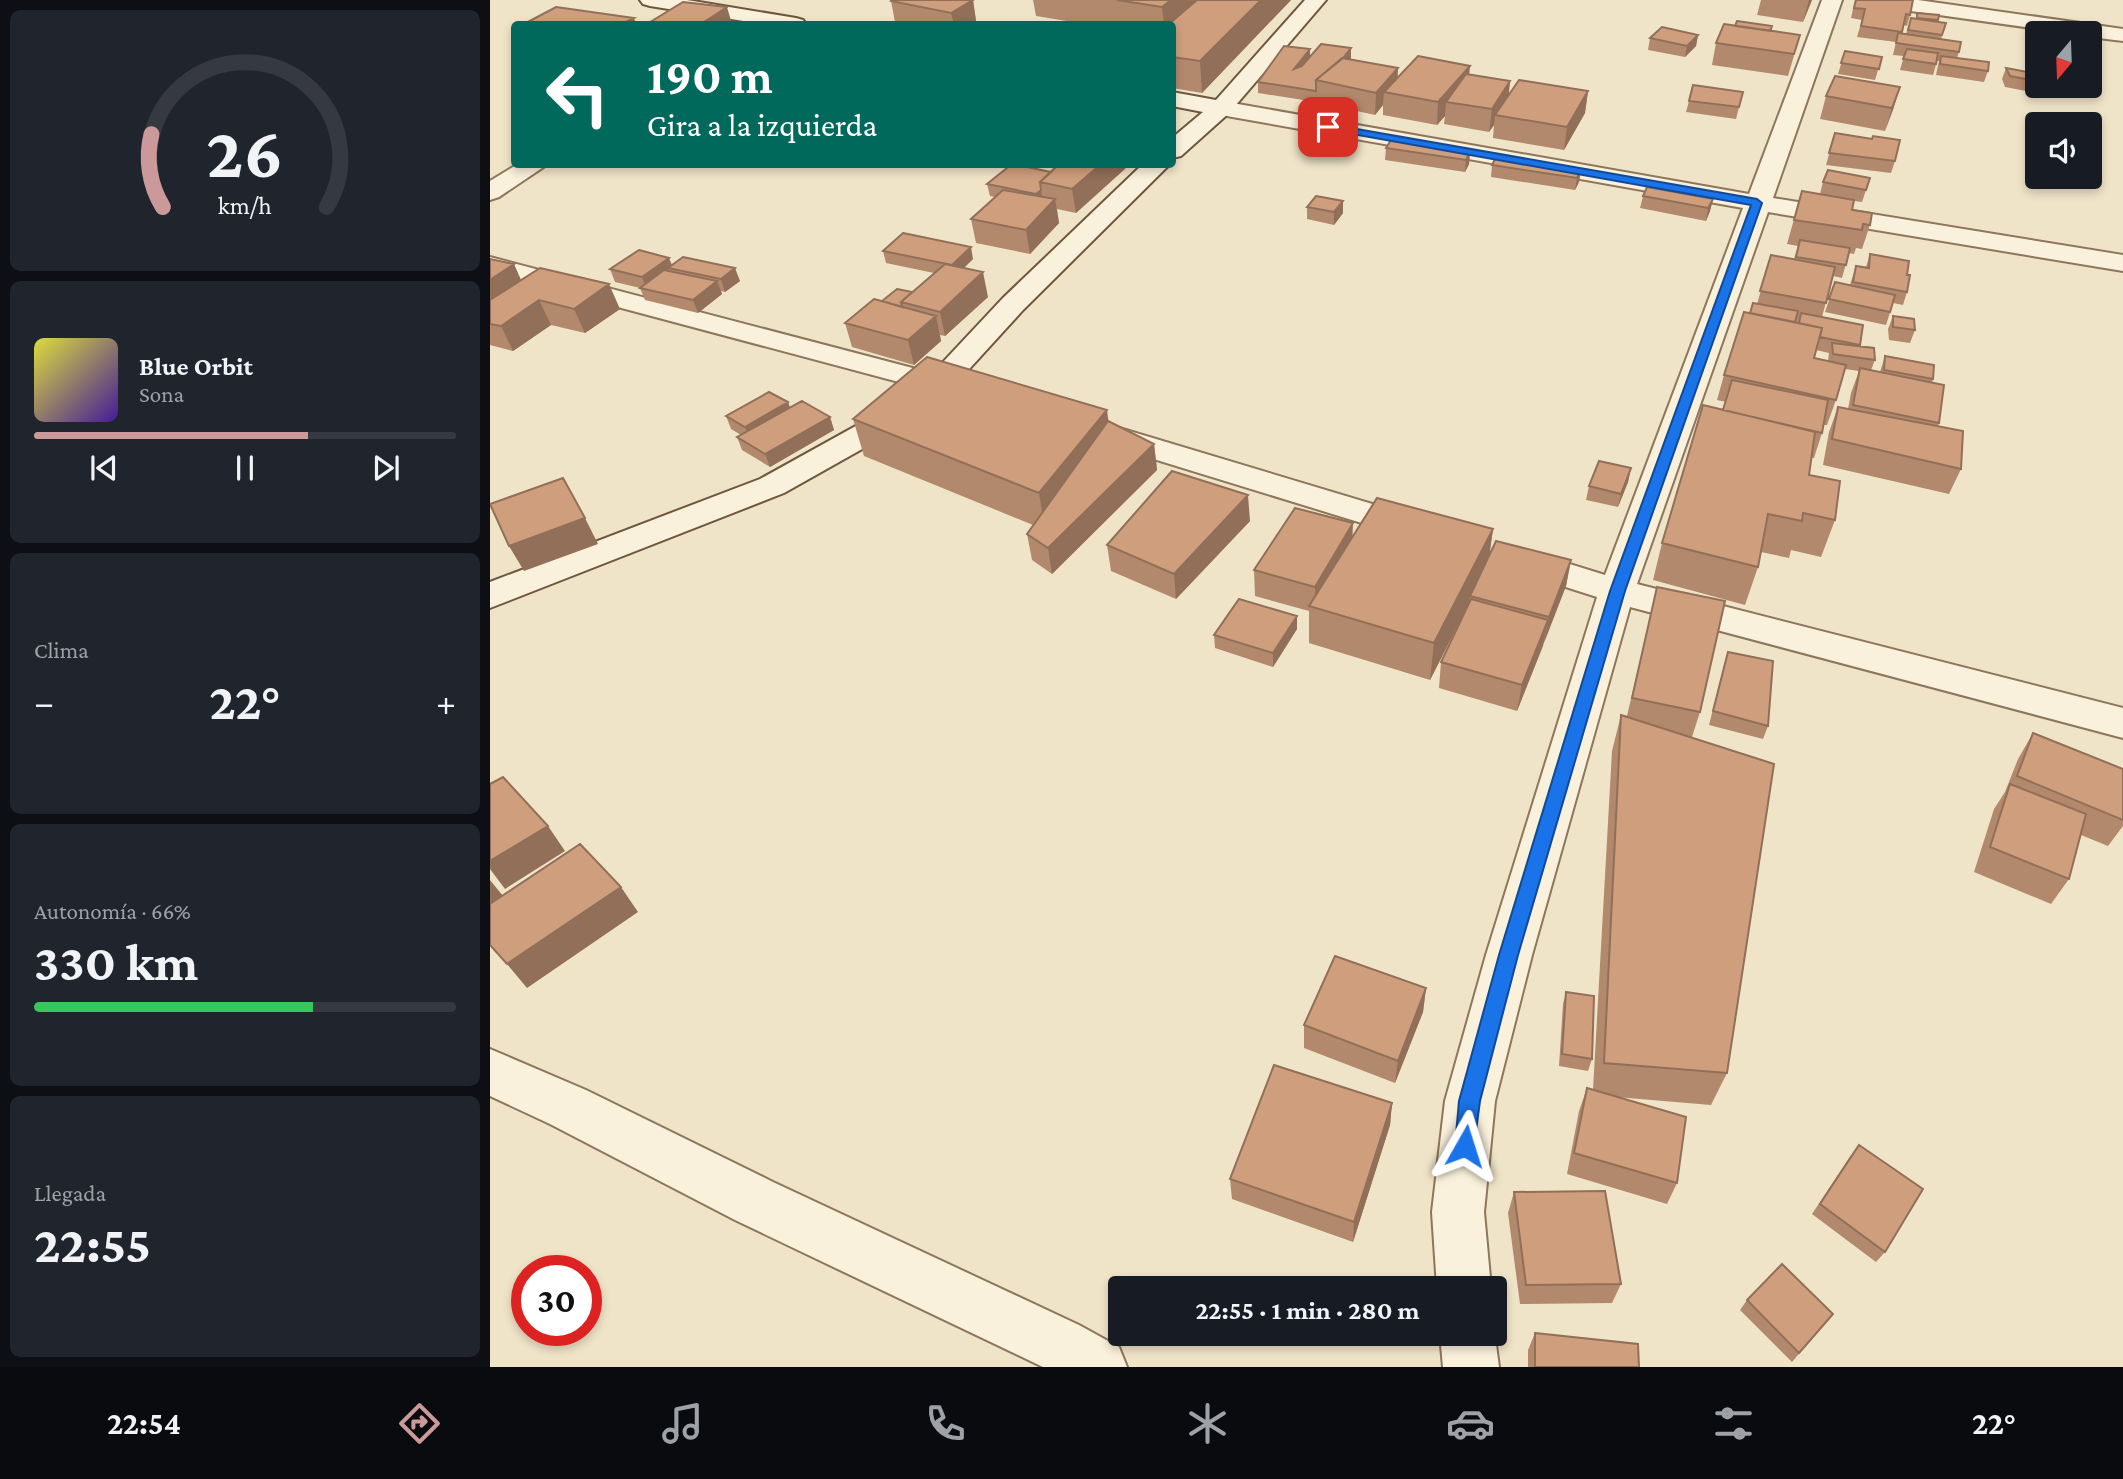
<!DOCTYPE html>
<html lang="es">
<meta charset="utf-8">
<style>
body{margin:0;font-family:"Crimson Pro",serif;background:#20242c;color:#f1f3f6;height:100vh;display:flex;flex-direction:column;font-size:26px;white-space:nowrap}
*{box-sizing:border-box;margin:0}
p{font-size:23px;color:#9ea1a6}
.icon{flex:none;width:38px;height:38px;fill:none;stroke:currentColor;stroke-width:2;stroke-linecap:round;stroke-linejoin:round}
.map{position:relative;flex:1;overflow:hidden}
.sheet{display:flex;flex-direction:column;gap:10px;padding:10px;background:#0d0f14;width:490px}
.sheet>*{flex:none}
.guide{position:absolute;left:21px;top:21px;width:665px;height:147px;border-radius:7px;box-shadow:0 4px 10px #0003;background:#00695c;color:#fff;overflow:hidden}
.needle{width:46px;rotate:199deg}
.fabs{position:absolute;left:1535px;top:21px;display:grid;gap:14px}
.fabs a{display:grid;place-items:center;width:77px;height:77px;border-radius:7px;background:#171b24;box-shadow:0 4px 10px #0003;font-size:35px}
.speed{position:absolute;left:21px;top:1255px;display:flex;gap:14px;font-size:35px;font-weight:700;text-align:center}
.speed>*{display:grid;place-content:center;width:91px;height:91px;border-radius:50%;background:#171b24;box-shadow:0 4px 10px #0003;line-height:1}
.speed .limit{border:10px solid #d22;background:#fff;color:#111}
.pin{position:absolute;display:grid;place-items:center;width:60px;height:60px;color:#fff;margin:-30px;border-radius:14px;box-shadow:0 4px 10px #0006}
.me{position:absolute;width:77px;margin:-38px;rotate:6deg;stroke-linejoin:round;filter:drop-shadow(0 0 5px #0008)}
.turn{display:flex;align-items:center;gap:24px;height:147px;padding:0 21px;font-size:32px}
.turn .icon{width:91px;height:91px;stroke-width:2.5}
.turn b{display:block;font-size:49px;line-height:60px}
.big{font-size:52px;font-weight:700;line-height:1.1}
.sheet .widget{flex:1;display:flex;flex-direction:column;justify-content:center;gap:10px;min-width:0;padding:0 24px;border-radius:10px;background:#20242c}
.sheet .dial{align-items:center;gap:0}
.dial svg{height:182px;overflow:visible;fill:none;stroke:#363941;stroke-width:7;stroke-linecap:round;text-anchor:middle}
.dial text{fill:#f1f3f6;stroke:none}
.song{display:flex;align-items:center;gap:21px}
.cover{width:84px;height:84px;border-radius:10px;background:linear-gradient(135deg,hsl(60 70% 55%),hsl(260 70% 35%))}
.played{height:7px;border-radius:4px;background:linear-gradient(90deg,#cc999b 65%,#363941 65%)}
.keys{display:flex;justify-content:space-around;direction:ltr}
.heat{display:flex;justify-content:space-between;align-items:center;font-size:38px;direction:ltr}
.charge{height:10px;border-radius:5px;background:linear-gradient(90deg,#34c759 66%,#363941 0)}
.trip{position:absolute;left:618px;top:1276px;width:399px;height:70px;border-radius:7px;background:#171b24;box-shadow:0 4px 10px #0003;font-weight:700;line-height:70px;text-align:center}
.tabs{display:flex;height:112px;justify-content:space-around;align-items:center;background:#090b0e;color:#9ea1a6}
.tabs .icon{width:49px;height:49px}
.tabs .current{color:#cc999b}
.tabs b{font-size:32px;color:#f1f3f6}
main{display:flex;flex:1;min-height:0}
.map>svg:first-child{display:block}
</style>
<main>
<section class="sheet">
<div class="widget dial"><svg viewBox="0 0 100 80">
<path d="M14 69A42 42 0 1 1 86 69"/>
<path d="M14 69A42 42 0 0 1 9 37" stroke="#cc999b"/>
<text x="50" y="56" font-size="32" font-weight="700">26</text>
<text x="50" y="72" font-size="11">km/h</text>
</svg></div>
<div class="widget">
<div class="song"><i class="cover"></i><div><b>Blue Orbit</b><p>Sona</p></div></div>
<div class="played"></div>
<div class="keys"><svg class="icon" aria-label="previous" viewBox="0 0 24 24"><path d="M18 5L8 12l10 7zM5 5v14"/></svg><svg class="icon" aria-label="pause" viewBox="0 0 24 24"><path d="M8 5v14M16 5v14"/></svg><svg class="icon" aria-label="next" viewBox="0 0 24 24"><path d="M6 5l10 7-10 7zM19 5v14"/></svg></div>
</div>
<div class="widget"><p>Clima</p>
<div class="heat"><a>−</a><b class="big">22°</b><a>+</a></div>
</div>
<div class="widget"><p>Autonomía · 66%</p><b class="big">330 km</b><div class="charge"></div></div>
<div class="widget"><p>Llegada</p><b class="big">22:55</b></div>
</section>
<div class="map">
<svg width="1633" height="1367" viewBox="0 0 1633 1367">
<rect width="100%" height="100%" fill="#f0e4c8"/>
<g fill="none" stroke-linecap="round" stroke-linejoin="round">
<defs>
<path id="street" d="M1332,0h20l-69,198 350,57v16l-355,-59 -131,372 486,124v30l-493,-131 -98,348 -37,146 -11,111 7,76h-54l-5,-76 13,-111 41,-146 111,-358 -91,-29 -6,-8 6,-8 12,-4 87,27 138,-367 -522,-93 -8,-2 -3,-5 3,-5 8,-2 528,93z
M1375,0h53l205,29v12l-33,-4v-4h-23l-192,-27 -7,-2z
M28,164h30l-49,33 -9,3v-19z
M0,257l476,125 4,6 -4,6 -11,3 -465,-124z
M616,424l323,97 5,8 -5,8 -12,3 -322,-99 -5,-7 5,-7z
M0,1049l96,41 187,92 306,143 40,22 8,20h-84l-308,-147 -185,-96 -60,-28z
M1004,1330l5,37h-56l-3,-33h54z"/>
<path id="secondary" d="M150,0h47l109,18 7,2 3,4h-44l-112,-18 -7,-2z
M815,0h21l-97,113 -48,43 -9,2v-20l31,-26 -31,-6v-14l44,8z
M653,164h27l-147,146 -72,79 -48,37 -119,67 -294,115v-26l270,-103 121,-67 48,-35 74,-79z"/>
</defs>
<use href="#street" stroke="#8d765c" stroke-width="4"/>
<use href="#secondary" stroke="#6f573f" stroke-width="4"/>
<use href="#street" fill="#faf1dc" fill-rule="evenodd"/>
<use href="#secondary" fill="#faf1dc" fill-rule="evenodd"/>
</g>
<path fill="#b2896c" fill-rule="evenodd" d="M483,0l3,21 -5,3h-62l-14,-2 -4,-21z
M543,0h258l-89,93 -30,-5v-64h-87l-49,-8z
M1271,0h51l-9,22 -46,-7z
M1365,0l55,15 -3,11 -3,-1 -2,9h4l5,-16h5l1,-5 22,2 -1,7 8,1 -5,16 18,13 -2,6 31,13 -4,11 -48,-7 3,-14h-2l-4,14 -33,-5 4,-14 -11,-1 3,-13 -39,-5 5,-17 -11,-2z
M1281,31l29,4 -12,41 -76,-11 4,-22z
M1208,35l-2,11 -11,11 -37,-7 2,-12z
M1355,51l37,6 -7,23 -37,-6z
M820,56l41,3v1l47,8 -1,10 72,-3 41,6 -2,14 80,-4 -3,22 -21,37 -71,-12 1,-13 -5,7 -45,-8 1,-8 -8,9 -54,-10v-10l-8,10 -59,-13 -58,-9v-11z
M1516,68l27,5 -7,18 -21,-4 -3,-8z
M1410,87l-15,44 -65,-12 6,-23z
M1253,92l-7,27 -50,-7 3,-11z
M1345,133l37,6 23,22 -4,12 -65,-8z
M896,148l84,4 -1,12 -4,8 -80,-12z
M569,164h68v3l-51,46 -19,-4 2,14 -29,31 -54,-11 -5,-24 24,-22 -5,-1 -3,-12 64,-12z
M1002,165l89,5 -2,12 -4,8 -84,-13z
M1380,178l-8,24 -8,-1 -2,9 18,15 -8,24 -6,-1 -2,6 -5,-1 -7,25 -9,-2 -11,41 41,8 -4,21 16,14 -4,10 9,2 5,-16 48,23 -1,4 7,40 -1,3 23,43 -12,25 -126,-29 6,-33 9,-25 10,2 3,-16 8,-22 -14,-2 -9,31 -9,25h-3l-2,8 -8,25h-3l-2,17 26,45 -14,37 -30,-7 -2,8 -28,-6 -3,15 -13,38 -92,-25 9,-37 61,-133 3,-8 -9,-2 7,-25 26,-62 7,-9 14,-49 23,4 4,-13 -11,-2 15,-53 18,3 3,-12zM1326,350l13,3 -1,8 -14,-3z
M1153,196l70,3 -3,12 -4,10 -66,-13z
M853,201v12l-9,12 -27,-6v-12z
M393,251l90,8 -9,9 24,29 -43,39 -5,-1 1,6 -27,24 -62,-18 -7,-24 37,-22 30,-9 22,-19 -48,-10z
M1380,254l37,21v17l-4,13 -10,-2 -7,22 -61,-13 10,-30 15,3 6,-19 10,1z
M0,259l31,21 99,29 -35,24 -34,-8 -38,26 -23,-6z
M182,265l68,16 -15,11 -4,-1 1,3 -24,19 -53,-13 -5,-12 -25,-6 -5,-13z
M1403,316l22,14 -5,13 -21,-3 -1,-11z
M300,407l40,10 4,13 -64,37 -28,-17 -5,-13 4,-2 -10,-6 -5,-13z
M363,419l255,2 46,23 3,26 -105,104 -20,-14 -5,-26 6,-9 -169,-69z
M1141,468l-3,14 -10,25 -32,-7 3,-14z
M760,521l-74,78 -65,-28 -4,-26z
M1003,529l-4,27 82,4 -5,26 -49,125 -78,-23 2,-26 26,-55 -37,73 -121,-37v-32l-54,-15 -1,-26 99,-34z
M1167,587l43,125 -8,25 35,336 -16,32 -95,-8 61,86 -10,21 -100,-30 12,-63 8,-23 6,2 19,-339 9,-36 6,1z
M807,616v13l-24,38 -58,-19 -1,-13z
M1238,652l40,74 -5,13 -54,-14 15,-60z
M1543,733l90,36v57l-15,20 -27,-11 -12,44 -18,25 -77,-32 20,-63 11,-17 13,-33z
M936,988l-3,24 -28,71 -91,-35v-23z
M1076,992l26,67 -4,12 -29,-5 4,-62z
M902,1103l-2,22 -37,117 -121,-43 -2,-20z
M1361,1155l34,97 -9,10 -64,-48z
M1024,1192l107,92 -9,19 -92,1 -12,-91z
M1257,1300l86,14 -41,48 -52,-52z
M1045,1333l104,34h-111v-17z"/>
<path fill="#916f58" d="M483,0l3,21 -5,3h-17l-3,-11z
M681,0h38l-37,24h-8l-2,-17z
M771,0h30l-89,93 -2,-32z
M1319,0h3l-9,22z
M237,7l5,17h-31z
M144,18l2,6h-14z
M1208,35l-2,11 -11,11 2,-11z
M861,48v11l-20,24 -7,-2z
M820,49v11l-16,20v-11z
M980,66l-2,22 -22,14 -1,14 -8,9 1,-23z
M908,68l-1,22 -13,2 -1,13 -8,10 1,-22z
M1020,81l-2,23 -13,11 -1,10 -5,7 3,-23z
M1410,87l-7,23 -8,21 7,-23z
M1098,91l-3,22 -21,37 3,-23z
M980,152l-1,12 -4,8 1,-12z
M611,164h26v3l-51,46 -4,-24z
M1091,170l-2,12 -4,8 2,-12z
M551,190l2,12 -5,5 -2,-13z
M565,199l4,24 -29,31 -4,-24z
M1223,199l-3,12 -4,10 2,-13z
M853,201v12l-9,12v-13z
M481,247l2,12 -19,18 -2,-12z
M179,258l5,12 -6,-2 2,5 -23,17 -5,-13z
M24,264l11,25 -35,23v-32z
M245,268l5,13 -15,11 -4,-13z
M493,272l5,25 -43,39 -5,-24z
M227,281l5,13 -24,19 -5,-13z
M119,284l11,25 -35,24 -11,-24z
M49,300l12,25 -38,26 -12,-25z
M446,316l5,25 -27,24 -6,-25z
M298,402l5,13 -43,25 -5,-13z
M617,410l5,37 -67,83 -6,-37z
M340,417l4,13 -64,37 -5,-13z
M664,444l3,26 -105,104 -4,-26z
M1141,468l-3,14 -10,25 3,-13z
M758,495l2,26 -74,78 -2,-25z
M95,518l13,26 -74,27 -15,-25z
M863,523l-1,26 -37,58v-20z
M1003,529l-5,37 -18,30 -1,7 -39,77 4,-37z
M1081,560l-5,26 -22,57 5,-26z
M807,616v13l-24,38v-14z
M1058,620l-5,26 -26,65 5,-26z
M58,826l17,25 -60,38 -15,-20v-8z
M0,880l13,16 -13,9z
M131,887l17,25 -111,76 -20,-24z
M936,988l-3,24 -28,71 3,-22z
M902,1103l-2,22 -37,117 1,-20z"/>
<path fill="#cf9f7d" stroke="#916f58" stroke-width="2" d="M402,0h81l-22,13 -60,-12z
M627,0h54l-9,7z
M707,0h64l-61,61 -28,-4v-33h-3z
M1366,0h57l-3,15 -4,-1 -4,18 -41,-6 4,-17 -11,-1z
M193,2l44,5 -26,17h-54z
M66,7l78,11 -12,6h-98z
M1427,13l22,2 -1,5 -21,-2z
M1421,18l35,5 -4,12 -34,-5z
M1247,21l35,5 -2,5 -35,-5z
M1234,24l76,11 -6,19 -78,-11z
M1172,27l36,8 -11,11 -37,-8z
M1408,33l63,9 -2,10 -63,-9z
M831,44l30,4 -8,10 -27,22v11l-58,-9 26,-36 26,3 -16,20 8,-3z
M1417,49l31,4 -2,11 -33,-5z
M1355,51l37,6 -3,12 -38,-6z
M928,56l52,10 -32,36 -54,-10z
M1451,56l48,6 -1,9 -48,-7z
M852,58l56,10 -22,25 -60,-13z
M1516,68l27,5 -2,7 -21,-4z
M976,74l44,7 -18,28 -46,-7z
M1345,76l65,11 -8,21 -66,-12z
M1029,80l69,11 -21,36 -72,-12z
M1203,85l50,7 -4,15 -50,-6z
M1345,133l37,6 1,-3 27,4 -5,21 -66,-8z
M901,140l79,12 -4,8 -80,-12z
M1006,157l85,13 -4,8 -85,-13z
M522,164h1l38,8 -11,10 1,8 -5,4 -49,-10z
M569,164h42l-29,25 -32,-7z
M1338,170l42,8 -4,12 -43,-8z
M1157,187l66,12 -5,9 -65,-12z
M513,190l52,9 -29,31 -55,-11z
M1312,191l52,9 -2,10 20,3 -2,12 -7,-1 -1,6 -68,-10z
M826,196l27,5 -9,11 -27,-5z
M413,233l68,14 -19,18 -69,-14z
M1310,240l50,8 -4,17 -50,-8z
M149,250l30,8 -27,19 -32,-8z
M1380,254l39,7 -2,14h3l-3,17 -54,-10 3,-16 13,2z
M1281,255l64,12 -9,36 -66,-12z
M193,257l52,11 -14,11 -53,-11z
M0,259l24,5 -24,16z
M455,264l38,8 -43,40 -39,-10z
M50,268l69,16 -35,25 -35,-9 -38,26 -11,-2v-24z
M174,270l53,11 -24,19 -53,-12z
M1345,282l60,13 -5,17 -61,-13z
M407,289l15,3 -11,10 1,5 -20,-6z
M384,299l62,17 -28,24 -63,-17z
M1263,303l45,8 -3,11 -45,-9z
M1254,312l78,16 -8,30 32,7 -10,35 -112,-25z
M1311,313l62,12 -3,20 -40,-8 2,-9 -23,-5z
M1403,316l21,3 1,11 -22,-3z
M1342,343l42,5 1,12 -42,-6z
M1395,356l49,9 -1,14 -49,-9z
M437,357l180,53 -68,83 -186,-74z
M1370,368l84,17 -5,38 -86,-18z
M1242,380l96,20 -6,33 -99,-23z
M279,392l19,10 -43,25 -19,-11z
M312,401l28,16 -65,37 -28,-17z
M1213,405l112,27 -6,43 31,6 -5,39 -32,-7 -1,8 -34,-7 -10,53 -96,-24z
M1348,407l125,24 -2,38 -129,-30z
M618,421l46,23 -106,104 -21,-14z
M1109,461l32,7 -10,26 -32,-8z
M682,471l76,24 -74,79 -67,-29z
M73,478l22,40 -76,28 -19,-42z
M887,498l116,31 -59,114 -125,-37z
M805,508l58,15 -38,64 -61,-17z
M1006,541l75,19 -22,57 -79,-21z
M1167,587l68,14 -25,111 -68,-14z
M749,599l58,17 -24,37 -59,-18z
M981,599l77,21 -26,65 -81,-23z
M1238,652l45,9 -5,65 -55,-15z
M1131,715l153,49 -47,309 -123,-10z
M1543,733l90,36v51l-106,-44z
M13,777l45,49 -58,35v-77z
M1520,784l76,30 -17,65 -79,-32z
M90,844l41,43 -114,77 -17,-19v-41z
M845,956l91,32 -28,73 -94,-36z
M1076,992l28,4 -2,63 -30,-5z
M784,1065l118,38 -38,119 -124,-43z
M1097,1088l99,29 -9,66 -103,-30z
M1369,1145l64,44 -38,63 -65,-48z
M1115,1191l16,93 -95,1 -12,-93z
M1292,1264l51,50 -34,39 -52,-53z
M1045,1333l103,11 1,23h-104z"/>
<path fill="#1a73e8" stroke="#114b97" stroke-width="2" d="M838,124l429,75 5,4 -137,388 -107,364 -38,146 -7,52 -8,3 -7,-3 -3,-7 4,-45 40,-146 111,-364 141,-386 -427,-76v-4z"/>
</svg>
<div class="fabs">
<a><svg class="needle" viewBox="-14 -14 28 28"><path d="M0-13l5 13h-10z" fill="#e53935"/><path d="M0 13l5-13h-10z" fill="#9ea1a6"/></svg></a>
<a><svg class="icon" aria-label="sound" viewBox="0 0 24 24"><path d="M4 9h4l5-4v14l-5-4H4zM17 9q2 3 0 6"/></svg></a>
</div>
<div class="speed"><div class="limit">30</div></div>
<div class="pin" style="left:838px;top:127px;background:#d93025"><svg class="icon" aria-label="arrive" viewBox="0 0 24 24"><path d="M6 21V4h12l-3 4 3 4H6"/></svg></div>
<svg class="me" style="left:975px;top:1146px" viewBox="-20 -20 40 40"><path d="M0-17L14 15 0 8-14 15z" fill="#1a73e8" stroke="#fff" stroke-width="4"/></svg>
<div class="trip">22:55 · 1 min · 280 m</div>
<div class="guide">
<div class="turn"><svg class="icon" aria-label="left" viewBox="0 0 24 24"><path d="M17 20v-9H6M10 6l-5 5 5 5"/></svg><div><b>190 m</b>Gira a la izquierda</div></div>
</div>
</div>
</main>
<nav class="tabs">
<b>22:54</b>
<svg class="icon current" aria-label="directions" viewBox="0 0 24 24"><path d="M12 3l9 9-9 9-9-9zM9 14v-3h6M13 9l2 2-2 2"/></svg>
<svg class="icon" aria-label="music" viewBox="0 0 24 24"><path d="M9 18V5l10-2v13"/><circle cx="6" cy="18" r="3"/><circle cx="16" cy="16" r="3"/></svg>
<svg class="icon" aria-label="phone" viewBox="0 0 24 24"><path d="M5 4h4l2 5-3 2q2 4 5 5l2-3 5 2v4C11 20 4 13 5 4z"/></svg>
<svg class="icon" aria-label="climate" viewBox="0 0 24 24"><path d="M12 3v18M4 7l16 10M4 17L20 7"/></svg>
<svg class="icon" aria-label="car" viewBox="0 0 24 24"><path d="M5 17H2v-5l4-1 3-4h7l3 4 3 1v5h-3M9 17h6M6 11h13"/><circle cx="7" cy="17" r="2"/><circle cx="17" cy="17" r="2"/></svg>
<svg class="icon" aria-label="filters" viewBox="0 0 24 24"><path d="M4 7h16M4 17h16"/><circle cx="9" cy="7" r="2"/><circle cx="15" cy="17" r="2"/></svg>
<b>22°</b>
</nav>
